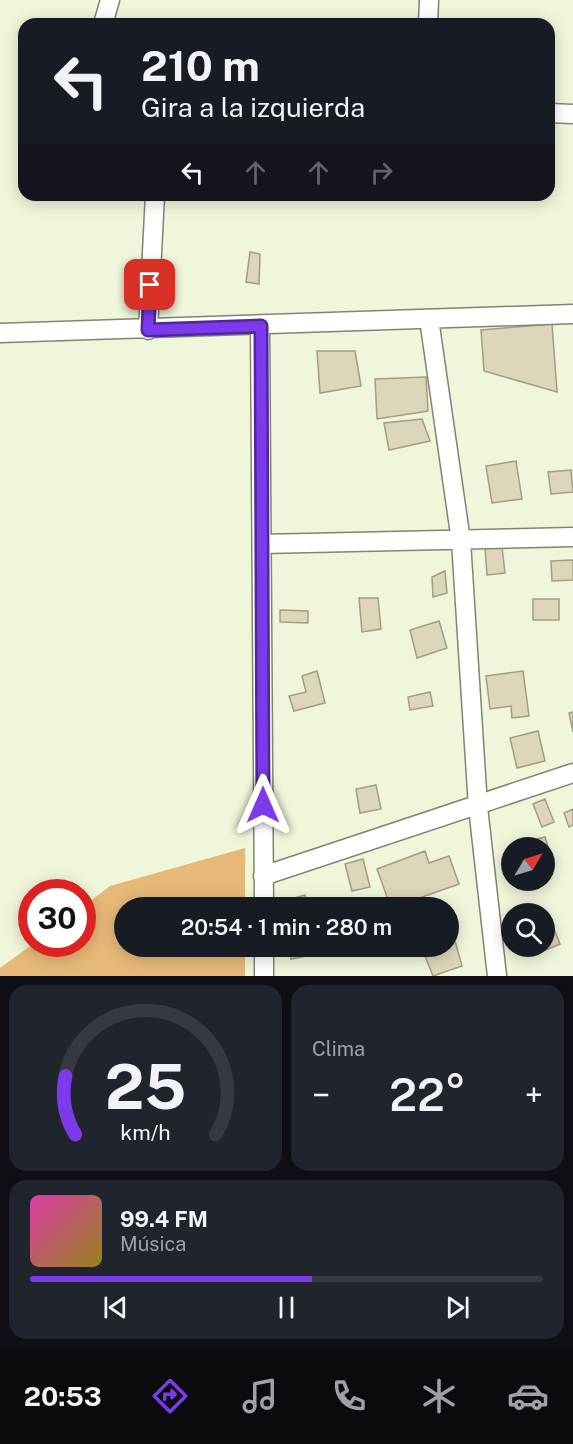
<!DOCTYPE html>
<html lang="es">
<meta charset="utf-8">
<style>
body{margin:0;font-family:"Public Sans",sans-serif;background:#20242c;color:#f1f3f6;height:100vh;display:flex;flex-direction:column;font-size:22px;white-space:nowrap}
*{box-sizing:border-box;margin:0}
p{font-size:20px;color:#9ea1a6}
.icon{flex:none;width:33px;height:33px;fill:none;stroke:currentColor;stroke-width:2;stroke-linecap:round;stroke-linejoin:round}
.map{position:relative;height:976px;overflow:hidden}
.sheet{display:flex;flex-direction:column;gap:9px;padding:9px;background:#0d0f14;flex:1}
.sheet>*{flex:none}
.top-card{position:absolute;left:18px;top:18px;width:537px;height:183px;border-radius:18px;box-shadow:0 3px 15px #0003;background:#171b24;color:#f1f3f6;overflow:hidden}
.needle{width:39px;rotate:52deg}
.buttons{position:absolute;left:501px;top:837px;display:grid;gap:12px}
.buttons a{display:grid;place-items:center;width:54px;height:54px;border-radius:50%;background:#171b24;box-shadow:0 3px 15px #0003;font-size:30px}
.speed{position:absolute;left:18px;top:879px;display:flex;gap:12px;font-size:30px;font-weight:700;text-align:center}
.speed>*{display:grid;place-content:center;width:78px;height:78px;border-radius:50%;background:#171b24;box-shadow:0 3px 15px #0003;line-height:1}
.speed .limit{border:9px solid #d22;background:#fff;color:#111}
.pin{position:absolute;display:grid;place-items:center;width:51px;height:51px;color:#fff;margin:-26px;border-radius:12px;box-shadow:0 3px 9px #0006}
.me{position:absolute;width:66px;margin:-33px;rotate:0deg;stroke-linejoin:round;filter:drop-shadow(0 0 4px #0008)}
.turn{display:flex;align-items:center;gap:21px;height:126px;padding:0 24px;font-size:27px}
.turn .icon{width:78px;height:78px;stroke-width:2.5}
.turn b{display:block;font-size:42px;line-height:51px}
.lanes{display:flex;align-items:center;height:57px;padding:0 24px;background:#0003;justify-content:center;gap:30px;direction:ltr}
.lanes .off{opacity:.35}
.big{font-size:45px;font-weight:600;line-height:1.1}
.sheet .tile{flex:1;display:flex;flex-direction:column;justify-content:center;gap:9px;min-width:0;padding:0 21px;border-radius:18px;background:#20242c}
.sheet .dial{align-items:center;gap:0}
.dial svg{height:156px;overflow:visible;fill:none;stroke:#363941;stroke-width:7;stroke-linecap:round;text-anchor:middle}
.dial text{fill:#f1f3f6;stroke:none}
.song{display:flex;align-items:center;gap:18px}
.cover{width:72px;height:72px;border-radius:9px;background:linear-gradient(135deg,hsl(320 70% 55%),hsl(50 70% 35%))}
.played{height:6px;border-radius:3px;background:linear-gradient(90deg,#7c3aed 55%,#363941 55%)}
.keys{display:flex;justify-content:space-around;direction:ltr}
.heat{display:flex;justify-content:space-between;align-items:center;font-size:33px;direction:ltr}
.sheet .tiles{flex:1;display:grid;gap:9px;grid-template-columns:1fr 1fr}
.tile:last-child{grid-column:span 2}
.trip{position:absolute;left:114px;top:897px;width:345px;height:60px;border-radius:30px;background:#171b24;box-shadow:0 3px 15px #0003;font-weight:600;line-height:60px;text-align:center}
.tabs{display:flex;height:96px;justify-content:space-around;align-items:center;background:#090b0e;color:#9ea1a6}
.tabs .icon{width:42px;height:42px}
.tabs .selected{color:#7c3aed}
.tabs b{font-size:27px;color:#f1f3f6}
.map>svg:first-child{display:block}
</style>
<div class="map">
<svg width="573" height="976" viewBox="0 0 573 976">
<rect width="100%" height="100%" fill="#eff6da"/>
<path fill="#e7b978" d="M245,848v59l-121,1v38l121,1v29h-245v-8l33,-24h49l1,-37 27,-21z"/>
<path fill="#dcd6ba" stroke="#a29d83" stroke-width="1.5" d="M250,252l10,2 -1,30 -13,-2z
M552,324l5,68 -73,-21 -3,-41z
M317,351h38l6,35 -41,7z
M426,377l2,34 -51,8 -2,-40z
M422,419l8,22 -41,9 -5,-27z
M516,461l6,38 -30,4 -6,-37z
M571,470l2,22 -22,2 -3,-22z
M502,547l3,26 -18,2 -2,-27z
M573,560v20l-21,1 -1,-20z
M445,571l2,22 -14,4 -1,-20z
M359,598h19l3,31 -19,3z
M533,599h26v21h-26z
M280,610l28,1v12l-28,-1z
M439,621l8,27 -30,10 -7,-28z
M317,671l8,32 -31,8 -5,-15 17,-4 -4,-16z
M523,671l6,45 -17,2 -1,-12 -21,3 -4,-33z
M430,692l3,14 -23,4 -2,-13z
M573,712v20l-4,-19z
M538,731l7,30 -28,7 -7,-30z
M376,785l5,24 -21,4 -4,-24z
M545,799l9,23 -12,5 -9,-23z
M573,809v16l-4,2 -5,-14z
M545,837l9,30 -10,2v-21h-32v10l-4,-11z
M425,851l4,12 20,-7 10,28 -68,24 -14,-39z
M363,859l7,28 -18,4 -7,-27z
M305,895l3,13h-19l-2,-8z
M552,924l8,20 -17,7 1,-25z
M455,941l7,25 -29,10 -10,-25 25,-5v-3z
M289,946h21l2,9 -21,4z"/>
<g fill="none" stroke-linecap="round" stroke-linejoin="round">
<defs>
<path id="minor" d="M103,24l7,-24
M428,24l1,-24
M549,113l24,1
M429,319l32,222 17,266 19,169
M260,326l4,582
M148,330l7,-135
M0,333l573,-19
M262,544l311,-7
M263,876l310,-103
M264,946v30"/>
</defs>
<use href="#minor" stroke="#7f866d" stroke-width="21"/>
<use href="#minor" stroke="#fff" stroke-width="18"/>
</g>
<g fill="none" stroke-linecap="round" stroke-linejoin="round">
<defs>
<path id="route" d="M150,285l-2,45 113,-4 2,479"/>
</defs>
<use href="#route" stroke="#51269a" stroke-width="15"/>
<use href="#route" stroke="#7c3aed" stroke-width="10"/>
</g>
</svg>
<div class="buttons">
<a><svg class="needle" viewBox="-14 -14 28 28"><path d="M0-13l5 13h-10z" fill="#e53935"/><path d="M0 13l5-13h-10z" fill="#9ea1a6"/></svg></a>
<a><svg class="icon" aria-label="search" viewBox="0 0 24 24"><circle cx="10" cy="10" r="6"/><path d="M15 15l6 6"/></svg></a>
</div>
<div class="speed"><div class="limit">30</div></div>
<div class="pin" style="left:150px;top:285px;background:#d93025"><svg class="icon" aria-label="arrive" viewBox="0 0 24 24"><path d="M6 21V4h12l-3 4 3 4H6"/></svg></div>
<svg class="me" style="left:263px;top:805px" viewBox="-20 -20 40 40"><path d="M0-17L14 15 0 8-14 15z" fill="#7c3aed" stroke="#fff" stroke-width="4"/></svg>
<div class="trip">20:54 · 1 min · 280 m</div>
<div class="top-card">
<div class="turn"><svg class="icon" aria-label="left" viewBox="0 0 24 24"><path d="M17 20v-9H6M10 6l-5 5 5 5"/></svg><div><b>210 m</b>Gira a la izquierda</div></div>
<div class="lanes"><svg class="icon" aria-label="left" viewBox="0 0 24 24"><path d="M17 20v-9H6M10 6l-5 5 5 5"/></svg><svg class="icon off" aria-label="ahead" viewBox="0 0 24 24"><path d="M12 20V5M6 11l6-6 6 6"/></svg><svg class="icon off" aria-label="ahead" viewBox="0 0 24 24"><path d="M12 20V5M6 11l6-6 6 6"/></svg><svg class="icon off" aria-label="right" viewBox="0 0 24 24"><path d="M7 20v-9h11M14 6l5 5-5 5"/></svg></div>
</div>
</div>
<section class="sheet">
<div class="tiles">
<div class="tile dial"><svg viewBox="0 0 100 80">
<path d="M14 69A42 42 0 1 1 86 69"/>
<path d="M14 69A42 42 0 0 1 9 39" stroke="#7c3aed"/>
<text x="50" y="56" font-size="32" font-weight="700">25</text>
<text x="50" y="72" font-size="11">km/h</text>
</svg></div>
<div class="tile"><p>Clima</p>
<div class="heat"><a>−</a><b class="big">22°</b><a>+</a></div>
</div>
<div class="tile">
<div class="song"><i class="cover"></i><div><b>99.4 FM</b><p>Música</p></div></div>
<div class="played"></div>
<div class="keys"><svg class="icon" aria-label="previous" viewBox="0 0 24 24"><path d="M18 5L8 12l10 7zM5 5v14"/></svg><svg class="icon" aria-label="pause" viewBox="0 0 24 24"><path d="M8 5v14M16 5v14"/></svg><svg class="icon" aria-label="next" viewBox="0 0 24 24"><path d="M6 5l10 7-10 7zM19 5v14"/></svg></div>
</div>
</div>
</section>
<nav class="tabs">
<b>20:53</b>
<svg class="icon selected" aria-label="directions" viewBox="0 0 24 24"><path d="M12 3l9 9-9 9-9-9zM9 14v-3h6M13 9l2 2-2 2"/></svg>
<svg class="icon" aria-label="music" viewBox="0 0 24 24"><path d="M9 18V5l10-2v13"/><circle cx="6" cy="18" r="3"/><circle cx="16" cy="16" r="3"/></svg>
<svg class="icon" aria-label="phone" viewBox="0 0 24 24"><path d="M5 4h4l2 5-3 2q2 4 5 5l2-3 5 2v4C11 20 4 13 5 4z"/></svg>
<svg class="icon" aria-label="climate" viewBox="0 0 24 24"><path d="M12 3v18M4 7l16 10M4 17L20 7"/></svg>
<svg class="icon" aria-label="car" viewBox="0 0 24 24"><path d="M5 17H2v-5l4-1 3-4h7l3 4 3 1v5h-3M9 17h6M6 11h13"/><circle cx="7" cy="17" r="2"/><circle cx="17" cy="17" r="2"/></svg>
</nav>
